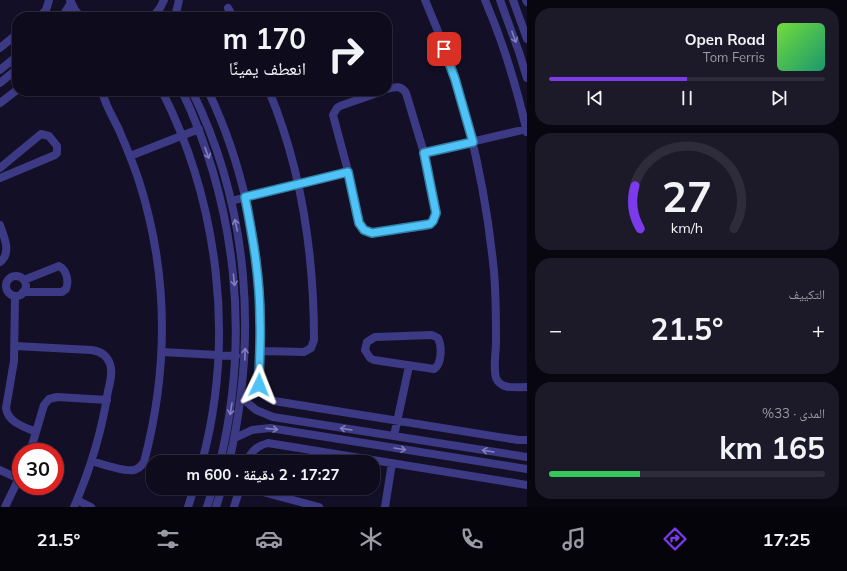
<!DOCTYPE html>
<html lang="ar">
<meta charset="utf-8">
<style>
body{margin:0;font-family:Mulish,"Noto Naskh Arabic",sans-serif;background:#1c1929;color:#f1f3f6;direction:rtl;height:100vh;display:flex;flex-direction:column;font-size:15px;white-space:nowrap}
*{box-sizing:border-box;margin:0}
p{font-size:13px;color:#9b9ba3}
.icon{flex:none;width:22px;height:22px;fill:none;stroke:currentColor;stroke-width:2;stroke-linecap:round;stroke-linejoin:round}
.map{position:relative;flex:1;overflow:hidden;direction:ltr}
.details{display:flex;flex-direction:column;gap:8px;padding:8px;background:#08060f;width:320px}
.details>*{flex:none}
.top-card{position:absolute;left:12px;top:12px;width:380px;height:84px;border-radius:16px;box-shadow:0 1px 3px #0004,0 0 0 1px #2e2b3b;direction:rtl;background:#0e0b1c;color:#f1f3f6;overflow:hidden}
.speed{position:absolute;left:12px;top:443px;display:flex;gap:8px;font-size:20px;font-weight:700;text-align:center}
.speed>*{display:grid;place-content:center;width:52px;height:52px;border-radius:50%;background:#0e0b1c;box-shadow:0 1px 3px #0004,0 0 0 1px #2e2b3b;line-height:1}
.speed .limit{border:6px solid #d22;background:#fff;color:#111}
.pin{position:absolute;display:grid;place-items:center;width:34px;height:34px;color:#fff;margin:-17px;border-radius:8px;box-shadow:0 2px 6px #0006}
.me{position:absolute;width:44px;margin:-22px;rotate:2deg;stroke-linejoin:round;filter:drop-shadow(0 0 3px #0008)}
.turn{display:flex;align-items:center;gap:14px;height:84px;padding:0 20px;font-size:18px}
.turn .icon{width:52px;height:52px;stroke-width:2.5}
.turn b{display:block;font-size:28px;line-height:34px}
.big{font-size:30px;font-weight:700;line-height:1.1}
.details .tile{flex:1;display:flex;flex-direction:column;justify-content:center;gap:6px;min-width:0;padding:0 14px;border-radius:16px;background:#1c1929}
.details .dial{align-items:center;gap:0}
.dial svg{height:104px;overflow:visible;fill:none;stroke:#2e2b3b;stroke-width:7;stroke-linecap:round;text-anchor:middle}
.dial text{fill:#f1f3f6;stroke:none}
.song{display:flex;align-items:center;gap:12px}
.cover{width:48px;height:48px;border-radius:6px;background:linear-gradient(135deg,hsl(100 70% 55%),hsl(160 70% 35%))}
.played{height:4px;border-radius:2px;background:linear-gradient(90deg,#7c3aed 50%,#2e2b3b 50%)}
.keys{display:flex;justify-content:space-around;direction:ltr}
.heat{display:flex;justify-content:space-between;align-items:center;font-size:22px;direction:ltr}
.charge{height:6px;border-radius:3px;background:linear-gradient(90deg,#34c759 33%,#2e2b3b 0)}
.trip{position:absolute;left:146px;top:455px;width:234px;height:40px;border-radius:16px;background:#0e0b1c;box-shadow:0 1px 3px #0004,0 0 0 1px #2e2b3b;font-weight:700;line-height:40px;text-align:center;direction:rtl}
.tabs{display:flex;height:64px;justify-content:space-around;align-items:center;background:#06040b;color:#9b9ba3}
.tabs .icon{width:28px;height:28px}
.tabs .selected{color:#7c3aed}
.tabs b{font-size:18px;color:#f1f3f6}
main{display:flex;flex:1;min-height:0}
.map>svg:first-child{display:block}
</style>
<main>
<section class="details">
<div class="tile">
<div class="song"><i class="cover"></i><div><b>Open Road</b><p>Tom Ferris</p></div></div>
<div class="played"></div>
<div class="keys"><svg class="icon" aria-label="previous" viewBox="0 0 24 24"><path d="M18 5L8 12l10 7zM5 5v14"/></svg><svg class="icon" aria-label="pause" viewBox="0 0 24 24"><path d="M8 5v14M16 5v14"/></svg><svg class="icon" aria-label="next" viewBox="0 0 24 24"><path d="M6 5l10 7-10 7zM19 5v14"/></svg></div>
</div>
<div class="tile dial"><svg viewBox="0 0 100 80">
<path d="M14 69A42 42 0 1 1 86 69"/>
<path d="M14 69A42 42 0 0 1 10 36" stroke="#7c3aed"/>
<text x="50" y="56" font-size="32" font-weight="700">27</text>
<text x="50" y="72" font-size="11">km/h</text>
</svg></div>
<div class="tile"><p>التكييف</p>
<div class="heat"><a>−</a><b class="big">21.5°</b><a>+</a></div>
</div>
<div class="tile"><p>المدى · 33%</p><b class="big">165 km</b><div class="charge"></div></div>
</section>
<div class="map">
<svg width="527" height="507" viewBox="0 0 527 507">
<rect width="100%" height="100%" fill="#130f26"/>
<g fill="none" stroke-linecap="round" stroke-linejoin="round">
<path stroke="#3d3a85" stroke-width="8" d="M70,0l5,10 6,7
M425,0c38,87 60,178 69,272 2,23 2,46 2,70 0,11 -3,25 0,36 5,12 20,9 31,9
M485,0c18,42 32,88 42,132
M500,0l19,52 8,26
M513,0l14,39
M526,0l1,2
M228,8l5,9
M39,17l7,-7 3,-10
M62,17l9,-14
M153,17l7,-9 4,-8
M175,17l4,-17
M0,48l17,-14
M0,70l17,-14
M0,83l17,-14
M162,91c57,113 73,248 40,371
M182,91c55,116 68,246 38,371
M192,91c57,116 66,246 37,371
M208,91c34,70 51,152 53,229 0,10 0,21 -1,31 0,11 -5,28 1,39 3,6 8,9 13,11l244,39h9
M383,91l-43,15 -3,2 -4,7 15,56 11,52 5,7 8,3 54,-7 7,-5 3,-8 -12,-60 -18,-60c-5,-8 -11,-6 -19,-4
M0,103l17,-13
M424,153l103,-24
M130,156l69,-27
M0,168l41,-34 8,2 8,10v7l-2,2 -55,23
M231,201l117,-30
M0,225c4,12 12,28 0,37
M6 286a10 10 0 1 1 20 0a10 10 0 1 1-20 0Z
M23,292h39l4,-3c3,-7 1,-19 -7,-23l-35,14
M15,296l-1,65 -8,47c2,15 19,19 30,24
M432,335l6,3c4,8 4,26 -4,31l-60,-9 -4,-2 -5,-8 2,-8 8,-5z
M15,346l76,4c8,1 16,5 19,14 3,8 0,19 -2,27 -6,40 -18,79 -34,116
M260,351l44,1 7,-4 3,-8c0,-85 -12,-170 -45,-249
M162,352l74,4
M242,398l14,12 17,7 254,40
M394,436l15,-70
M235,438l17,-8 18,-2 257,41
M30,452l14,-47 5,-6 8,-2 50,3
M92,461c9,3 33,11 42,9 5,-1 7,-4 10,-8 25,-95 25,-187 -5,-281 -6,-18 -13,-35 -20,-51 -6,-13 -14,-25 -17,-39
M247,462c4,-11 10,-16 21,-19l259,42
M0,470l19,9
M248,488l71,19
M77,500l14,7
M5,507l16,-33
M188,507l6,-19
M207,507l6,-19
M216,507l6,-19
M234,507l6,-19
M385,507l7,-44"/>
</g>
<defs><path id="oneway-shaft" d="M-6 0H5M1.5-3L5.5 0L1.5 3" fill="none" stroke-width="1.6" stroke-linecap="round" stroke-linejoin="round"/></defs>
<g stroke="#837fbc">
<use href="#oneway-shaft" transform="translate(514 37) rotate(70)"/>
<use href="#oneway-shaft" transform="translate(207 153) rotate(70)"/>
<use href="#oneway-shaft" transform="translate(236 225) rotate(-102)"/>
<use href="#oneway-shaft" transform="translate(234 280) rotate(84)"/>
<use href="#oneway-shaft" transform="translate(245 354) rotate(-88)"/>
<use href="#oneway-shaft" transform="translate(231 409) rotate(99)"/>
<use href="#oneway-shaft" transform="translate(272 429) rotate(6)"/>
<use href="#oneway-shaft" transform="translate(346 429) rotate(-171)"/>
<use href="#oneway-shaft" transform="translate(400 449) rotate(9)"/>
<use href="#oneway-shaft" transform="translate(488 451) rotate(-171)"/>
</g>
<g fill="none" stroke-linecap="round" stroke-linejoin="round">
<defs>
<path id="route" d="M259,385c0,-22 2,-43 1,-65 0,-42 -7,-82 -15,-123l103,-25 11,51 5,7 8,3 58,-9 3,-3 3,-8 -12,-60 49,-11 -18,-63 -11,-30"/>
</defs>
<use href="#route" stroke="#337fa1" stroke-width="10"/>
<use href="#route" stroke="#4fc3f7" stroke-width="7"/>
</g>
</svg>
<div class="speed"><div class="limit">30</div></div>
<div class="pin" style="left:444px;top:49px;background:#d93025"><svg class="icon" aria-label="arrive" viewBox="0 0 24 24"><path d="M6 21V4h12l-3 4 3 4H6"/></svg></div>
<svg class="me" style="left:259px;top:385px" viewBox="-20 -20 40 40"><path d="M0-17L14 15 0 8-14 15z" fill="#4fc3f7" stroke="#fff" stroke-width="4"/></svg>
<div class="trip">17:27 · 2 دقيقة · 600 m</div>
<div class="top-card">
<div class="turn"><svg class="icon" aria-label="right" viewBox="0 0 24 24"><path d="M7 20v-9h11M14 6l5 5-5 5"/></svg><div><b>170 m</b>انعطف يمينًا</div></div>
</div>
</div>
</main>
<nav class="tabs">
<b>17:25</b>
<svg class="icon selected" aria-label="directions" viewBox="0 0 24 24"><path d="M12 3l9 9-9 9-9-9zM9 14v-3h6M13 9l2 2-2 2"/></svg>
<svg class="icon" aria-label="music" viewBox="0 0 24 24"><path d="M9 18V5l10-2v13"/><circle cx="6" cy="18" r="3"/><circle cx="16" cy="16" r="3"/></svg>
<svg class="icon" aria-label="phone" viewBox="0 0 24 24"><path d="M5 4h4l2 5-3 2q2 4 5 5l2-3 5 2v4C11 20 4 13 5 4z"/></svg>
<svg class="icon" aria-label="climate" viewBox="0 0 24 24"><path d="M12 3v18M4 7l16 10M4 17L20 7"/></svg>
<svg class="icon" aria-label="car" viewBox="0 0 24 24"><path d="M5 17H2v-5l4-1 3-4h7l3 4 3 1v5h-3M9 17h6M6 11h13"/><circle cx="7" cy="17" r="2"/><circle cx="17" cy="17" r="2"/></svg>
<svg class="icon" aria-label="filters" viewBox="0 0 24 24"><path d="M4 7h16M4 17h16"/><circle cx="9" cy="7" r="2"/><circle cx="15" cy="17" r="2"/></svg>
<b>21.5°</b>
</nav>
